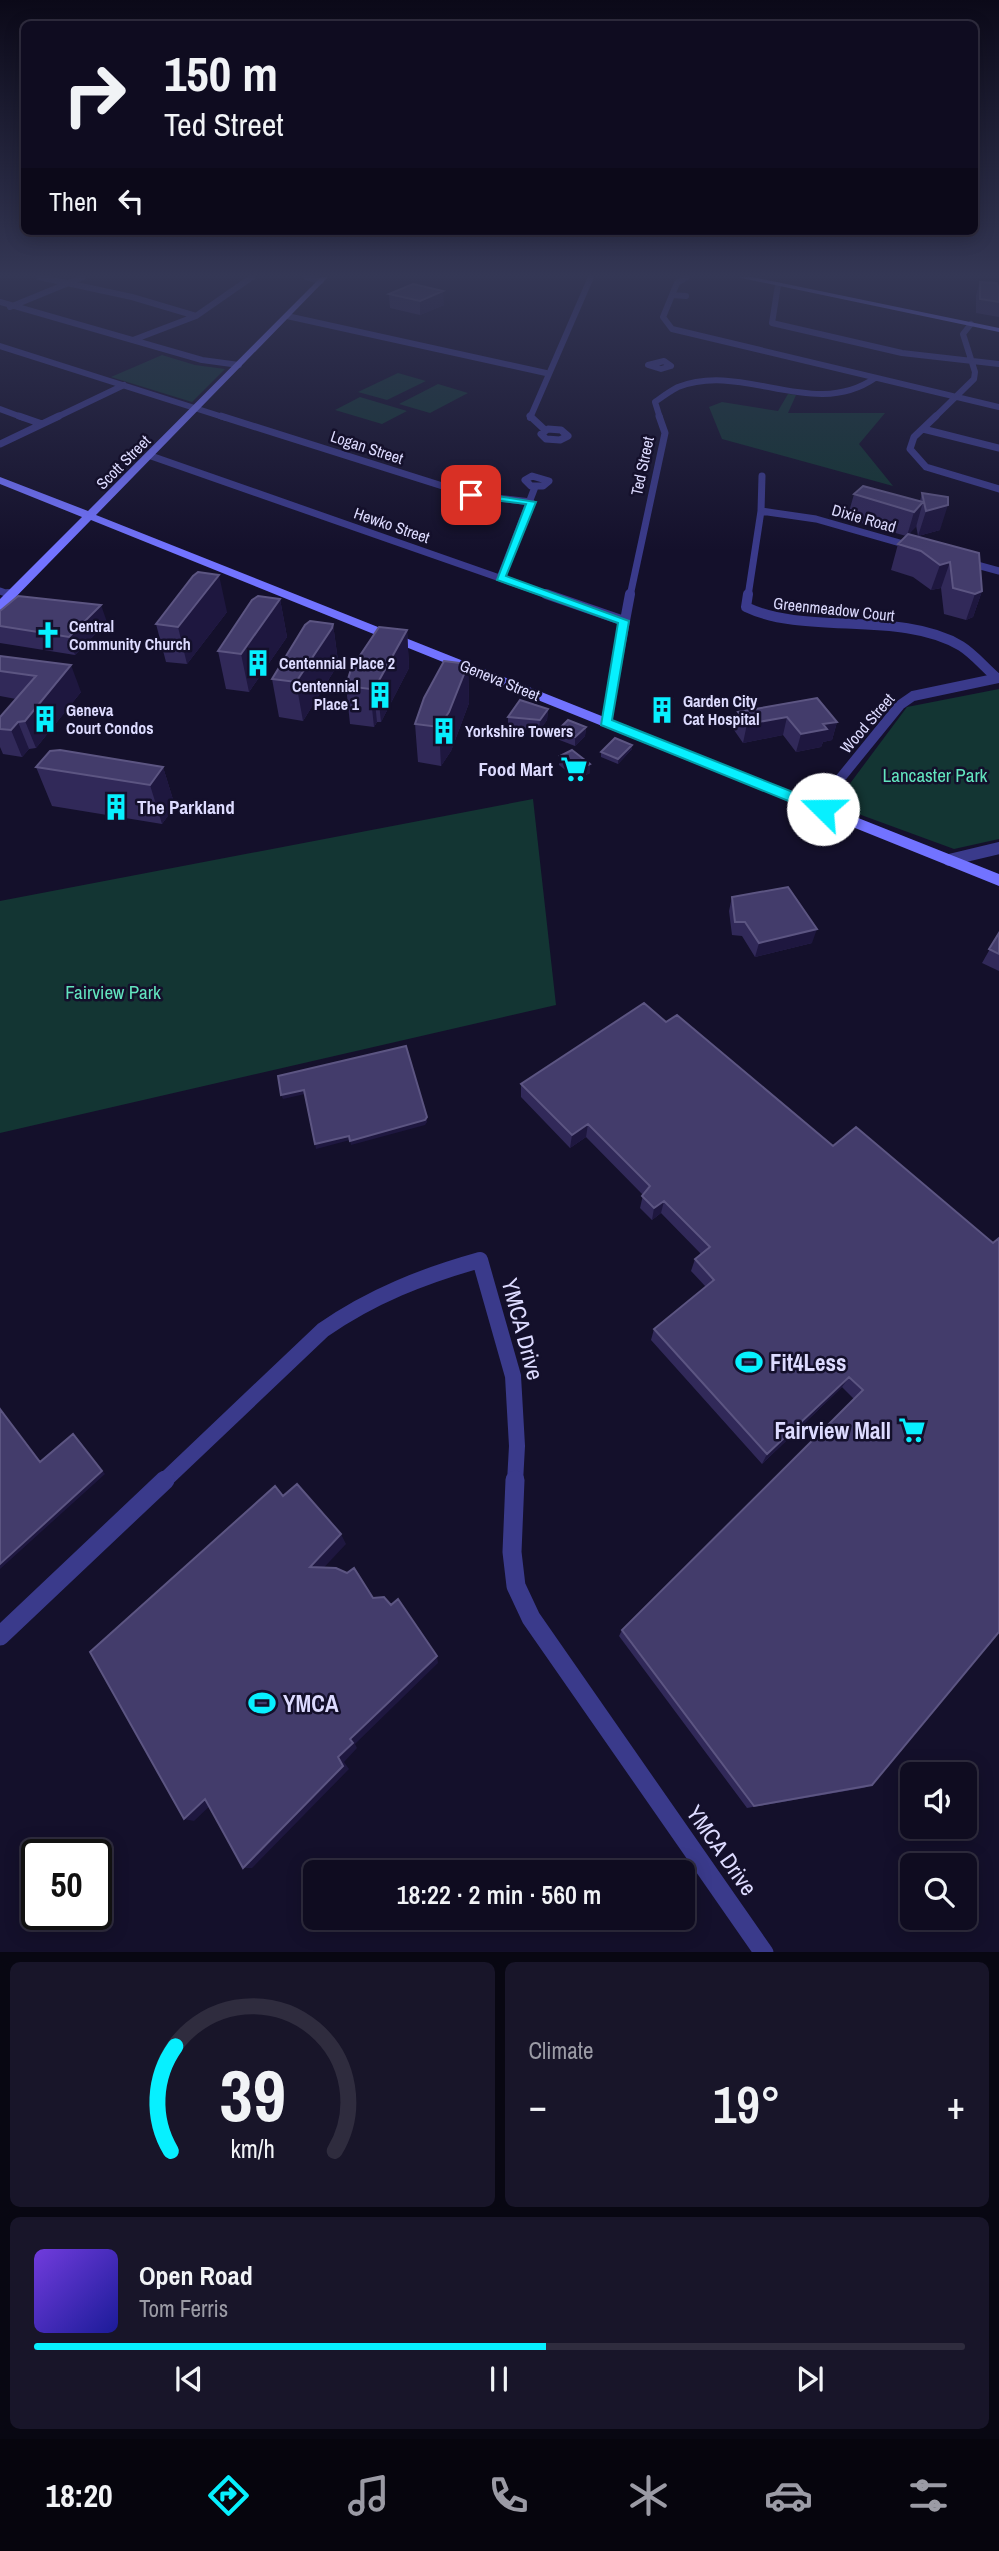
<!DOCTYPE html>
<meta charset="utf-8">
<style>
body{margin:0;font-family:"Archivo Narrow",sans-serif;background:#181529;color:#f1f3f6;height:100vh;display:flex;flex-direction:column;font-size:26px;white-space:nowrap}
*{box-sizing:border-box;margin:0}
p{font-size:23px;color:#9b9ba5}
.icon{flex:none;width:38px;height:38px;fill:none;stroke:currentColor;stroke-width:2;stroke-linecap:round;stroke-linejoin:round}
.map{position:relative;height:1952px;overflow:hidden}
.sheet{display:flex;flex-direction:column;gap:10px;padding:10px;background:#080712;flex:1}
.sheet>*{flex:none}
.guide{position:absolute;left:21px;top:21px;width:957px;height:214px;border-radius:10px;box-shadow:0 4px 18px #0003,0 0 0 2px #2f2c3e;background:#0f0c20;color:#f1f3f6;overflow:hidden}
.tools{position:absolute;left:900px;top:1762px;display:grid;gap:14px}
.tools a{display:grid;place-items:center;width:77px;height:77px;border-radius:10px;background:#0f0c20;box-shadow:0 4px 18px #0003,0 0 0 2px #2f2c3e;font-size:35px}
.speed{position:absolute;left:21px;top:1839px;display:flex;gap:14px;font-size:35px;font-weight:700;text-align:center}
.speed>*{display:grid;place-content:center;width:91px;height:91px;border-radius:50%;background:#0f0c20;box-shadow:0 4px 18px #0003,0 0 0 2px #2f2c3e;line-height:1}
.speed .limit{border:4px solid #111;border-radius:10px;background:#fff;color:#111}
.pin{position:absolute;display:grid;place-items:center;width:60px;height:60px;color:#fff;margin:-30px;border-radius:14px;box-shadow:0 4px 10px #0006}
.me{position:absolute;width:77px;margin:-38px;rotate:292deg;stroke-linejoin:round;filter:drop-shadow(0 0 5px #0008)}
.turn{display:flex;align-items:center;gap:24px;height:147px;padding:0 28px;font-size:32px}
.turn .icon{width:91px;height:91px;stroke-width:2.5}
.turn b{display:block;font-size:49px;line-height:60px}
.then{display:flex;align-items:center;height:66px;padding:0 28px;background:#0003;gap:14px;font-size:26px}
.big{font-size:52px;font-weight:600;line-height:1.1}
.sheet .tile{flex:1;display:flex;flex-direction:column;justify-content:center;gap:10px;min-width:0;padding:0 24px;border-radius:10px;background:#181529}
.sheet .dial{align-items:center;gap:0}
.dial svg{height:182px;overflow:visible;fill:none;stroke:#2f2c3e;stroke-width:7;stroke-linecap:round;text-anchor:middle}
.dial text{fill:#f1f3f6;stroke:none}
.song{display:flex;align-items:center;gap:21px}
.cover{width:84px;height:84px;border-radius:10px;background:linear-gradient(135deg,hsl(260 70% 55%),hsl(240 70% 35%))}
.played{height:7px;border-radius:4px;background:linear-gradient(90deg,#07f0ff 55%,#2f2c3e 55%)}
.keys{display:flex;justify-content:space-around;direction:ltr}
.heat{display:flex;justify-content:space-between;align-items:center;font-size:38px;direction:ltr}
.sheet .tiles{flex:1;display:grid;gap:10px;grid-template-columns:1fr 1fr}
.tile:last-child{grid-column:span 2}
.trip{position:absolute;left:303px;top:1860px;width:392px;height:70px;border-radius:10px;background:#0f0c20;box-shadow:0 4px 18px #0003,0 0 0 2px #2f2c3e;font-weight:600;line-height:70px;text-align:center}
.dock{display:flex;height:112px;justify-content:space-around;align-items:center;background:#06050d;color:#9b9ba5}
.dock .icon{width:49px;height:49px}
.dock .current{color:#07f0ff}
.dock b{font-size:32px;color:#f1f3f6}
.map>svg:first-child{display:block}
</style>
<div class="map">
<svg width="999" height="1953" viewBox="0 0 999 1953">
<rect width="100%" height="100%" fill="#14102b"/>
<path fill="#133533" d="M162,355l33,10 30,4 -33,33 -81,-25z
M398,373l28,8 -39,19 -29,-8z
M438,384l30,9 -38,20 -31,-9z
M788,394l8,1 -8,18h97l-26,31 34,42 -171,-47 -13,-32 13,-5 56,9z
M360,397l47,14 -25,13 -47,-14z
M999,689v150l-45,10 -120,-44 73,-98z
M533,799l23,206 -556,128v-232z"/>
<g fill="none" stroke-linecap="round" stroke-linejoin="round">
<path stroke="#3a3a8b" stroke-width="6" d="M39,277l93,20 64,19
M306,277l15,4
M687,277l-10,6 -14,34 9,12 327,78
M778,285l-6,38 130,30 97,11
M672,295l14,1
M0,302l202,58 37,5
M10,307l73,-30
M287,316l259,57
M133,340l63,-24 56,-39
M0,346l226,72
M664,361l7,5 -10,3 -13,-4z
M0,409l24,9
M55,418l69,-33
M530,418l61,-141
M660,418l-5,-16c7,-5 15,-11 23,-15 65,-26 135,34 197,-9
M934,418l40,-39 1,-7 -12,-38 8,-10"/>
<path stroke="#3a3a8b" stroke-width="7" d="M19,416l23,8
M221,416l250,79 60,7
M530,416l15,14
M936,416l-22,21 -4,12 16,18 73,22
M548,429l13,1 7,6 -8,4 -14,-1 -5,-5z
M923,429l76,19
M0,444l59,-28
M151,456l400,140
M532,476l17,5 -6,5h-12l-6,-6z
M761,511l55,8 98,28
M966,562l33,9
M500,578l35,-91
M0,591l11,4
M630,596l35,-163 -6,-17
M748,596l13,-85 1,-35"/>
<path stroke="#3a3a8b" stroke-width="10" d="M8,594l3,1
M546,594l78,27
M748,594l-2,13c60,29 155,3 215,39 13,8 24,22 36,32
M606,722l24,-128
M817,807l83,-102 13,-9 86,-18"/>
<path stroke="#3a3a8b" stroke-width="12" d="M949,860l50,-12"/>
<path stroke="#3a3a8b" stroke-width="16" d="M163,1482l160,-152c49,-34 100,-54 157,-70l33,116 4,70 -2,36"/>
<path stroke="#3a3a8b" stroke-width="19" d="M515,1480l-3,72 4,34 15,32 233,335
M0,1636l165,-156"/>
<path fill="#7273ff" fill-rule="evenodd" d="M321,277h7l-232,238 903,359v12l-908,-366 -87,89 -4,1v-11l82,-82 -82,-33v-7l88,34z
M737,277h15l247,51v4z"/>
</g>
<path fill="#312959" d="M980,282l19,8v27l-23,-4v-18z
M389,294l55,11 -24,10 -30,-7z
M922,493l18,37 -22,6 -2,-11 -7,9 70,19 3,38 -9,26 -7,3 -22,-6 -3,-26 -10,2 -18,-13 -22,-7 7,-26 8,-8 -59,-17 7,-25 66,7z
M280,599l7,38 -38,55 -23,-3 -8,-38z
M0,611l107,11 -32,33 -75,-12z
M227,612l-40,52 -21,-2 -10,-38z
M333,624l5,37 -1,5 -34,55 -24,-4 -7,-38z
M407,630l2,38 -28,54h-4l-3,5 -24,-3 -4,-38z
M0,656l81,36 -45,56 -7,1 -7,8 -19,-3 -3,-7v-30l16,-18 -16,-3z
M468,664l1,39 -18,48 -10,15 -23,-4 -3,-38z
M657,697l15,2 -4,20 -15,-2z
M548,709l-1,11 -8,11 -31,-3v-11z
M738,712l99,10 -5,18 -9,2 -2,5 -25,5 -13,-17 -40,8 -9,-13z
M586,727l-1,9 -10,10 -18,-7 1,-9z
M632,745v4l-14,15 -17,-7v-5z
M560,756l30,8v9l-13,6 -18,-14z
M36,767h127l12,39 -13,18 -110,-18z
M732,897l80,46 -57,14 -13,-21 -10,-1 -3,-24z
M999,933v38l-17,-8z
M666,1022l167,124 23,-19 16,658 -9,3 -116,20 -128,-172 3,-6 232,-231 -12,-12 -80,77 -111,-124 3,-11 52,-42 -15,-16 4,-12 6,-5 -40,-41 -9,7 -12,-12 3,-13 -57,-58 -16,11 -49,-51v-13z"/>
<path fill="#1e173f" d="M443,291l1,14 -24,10v-14z
M923,502l-7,25 -9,9 7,-24z
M948,505l-8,25 -22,6 8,-25z
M950,562l-9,26 -10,2 9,-25z
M219,575l8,37 -40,52 -9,-37z
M982,591l-9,26 -7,3 9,-26z
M280,599l7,38 -38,55 -8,-38z
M101,605l6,17 -32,33 -6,-18z
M333,624l5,37 -1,5 -34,55 -7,-39z
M407,630l2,38 -28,54 -4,-38z
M468,664l1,39 -18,48 -10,15 -2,-39z
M71,665l10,27 -45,56 -11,-27z
M373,683l4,39 -3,5 -4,-38z
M548,709l-1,11 -8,11 1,-11z
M787,717l-4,18 -40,8 4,-19z
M18,722l11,27 -7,8 -11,-27z
M837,722l-5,18 -9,2 -2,5 -25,5 5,-18 22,-10z
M586,727l-1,9 -10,10v-9z
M632,745v4l-14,15v-5z
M590,764v9l-13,6 1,-9z
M163,767l12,39 -13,18 -12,-39z
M817,929l-5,14 -57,14 4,-14z
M304,1090l1,4 -22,5 -2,-4z
M427,1117v5l-2,3 -74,20 -1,-4z
M588,1124l-2,13 -16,11 2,-13z
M349,1136l1,4 -34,9 -1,-5z
M664,1201l-3,12 -9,7 2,-12z
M849,1377l-7,10 -80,77 5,-10z
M73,1434l32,40 -105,95v-5z
M341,1534l5,10 -30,32 -6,-9z
M437,1656l1,7 -83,81 2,4 -13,14 5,7 -97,99h-9l95,-111 12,-18z
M205,1799l9,3 -20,19 -10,-2z"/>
<path fill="#433c6b" stroke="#5c5582" stroke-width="2" d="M980,282l17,1 2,7v12l-19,-3z
M413,284l30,7 -23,10 -31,-7z
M863,486l60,16 -9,10 -60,-18z
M922,493l26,4v8l-22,6z
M908,534l71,19 3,38 -7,3 -22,-6 -3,-26 -10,3 -19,-14 -23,-7z
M198,572l21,3 -41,52 -22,-3 37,-48z
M18,596l83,9 -32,32 -69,-11v-15z
M258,596l22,3 -39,55 -23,-3 34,-51z
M310,621l23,3 -1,4 -36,54 -24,-3 33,-54z
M379,627l28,3 -30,54 -4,-1 -3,6 -24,-3 5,-17z
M0,656l71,9 -46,56 -7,1 -7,8 -11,-1v-12l36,-41 -36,-5z
M444,661l24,3 -19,48 -10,15 -24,-3 9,-26z
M657,697l15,2 -3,15 -16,-1z
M817,698l20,24 -14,2 4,5 -26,5 -14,-17 -40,7 -9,-12z
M520,700l28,9 -8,11 -32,-3z
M568,720l18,7 -11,10 -17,-7z
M615,738l17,7 -14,14 -17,-7z
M60,750l103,17 -13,18 -114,-18 14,-16z
M572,750l18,14 -12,6 -18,-14z
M788,887l29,42 -58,14 -14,-21h-10l-3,-25z
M999,933v21l-10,-5z
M644,1003l22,19 11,-7 156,131 23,-19 137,116 6,-5v394l-127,153 -118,21 -132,-176 241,-240 -14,-13 -82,77 -113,-125 60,-49 -19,-21 15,-12 -46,-46 -10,7 -12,-12 8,-10 -62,-62 -16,11 -51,-51z
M406,1046l21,71 -2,3 -75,21 -1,-5 -34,8 -11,-54 -23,5 -3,-19z
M0,1409l40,53 33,-28 29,37 -102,93z
M297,1484l44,50 -31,33 26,1 11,5 7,-5 19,30 11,-1 7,8 7,-6 39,57 -87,83 3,4 -15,14 5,9 -100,102 -38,-69 -21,20 -94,-167 185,-166 8,10z"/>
<linearGradient id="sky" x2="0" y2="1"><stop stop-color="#0b0918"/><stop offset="0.5" stop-color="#343755"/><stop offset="1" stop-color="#343755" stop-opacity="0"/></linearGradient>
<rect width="999" height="551" fill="url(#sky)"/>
<path fill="#07f0ff" stroke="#059ca6" stroke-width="2" d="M471,492l65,10 -30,74 123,45 -17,99 216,86v7h-10l-217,-88 17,-102 -121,-43 29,-76 -58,-7z"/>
<defs>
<symbol id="church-bare" viewBox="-9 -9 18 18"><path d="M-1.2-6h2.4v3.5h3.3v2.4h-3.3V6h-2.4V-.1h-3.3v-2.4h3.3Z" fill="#07f0ff" stroke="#14102b" stroke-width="2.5" paint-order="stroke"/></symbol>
<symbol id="building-bare" viewBox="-9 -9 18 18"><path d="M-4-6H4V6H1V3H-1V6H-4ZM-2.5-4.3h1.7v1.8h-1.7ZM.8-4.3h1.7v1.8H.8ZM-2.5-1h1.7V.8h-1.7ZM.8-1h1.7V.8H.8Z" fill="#07f0ff" stroke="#14102b" stroke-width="2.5" paint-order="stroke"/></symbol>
<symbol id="supermarket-bare" viewBox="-9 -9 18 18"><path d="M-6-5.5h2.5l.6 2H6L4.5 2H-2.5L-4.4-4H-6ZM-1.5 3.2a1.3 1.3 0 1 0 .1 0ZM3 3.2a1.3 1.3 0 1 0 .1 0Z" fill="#07f0ff" stroke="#14102b" stroke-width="2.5" paint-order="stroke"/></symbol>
<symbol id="stadium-bare" viewBox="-9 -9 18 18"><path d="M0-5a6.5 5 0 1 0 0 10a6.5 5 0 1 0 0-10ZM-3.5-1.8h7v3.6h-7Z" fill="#07f0ff" stroke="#14102b" stroke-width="2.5" paint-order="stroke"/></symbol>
</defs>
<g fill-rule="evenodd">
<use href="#church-bare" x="29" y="616" width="38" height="38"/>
<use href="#building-bare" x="239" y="644" width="38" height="38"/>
<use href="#building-bare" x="361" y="676" width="38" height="38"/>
<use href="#building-bare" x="643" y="691" width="38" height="38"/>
<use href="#building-bare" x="26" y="700" width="38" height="38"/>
<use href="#building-bare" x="425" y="712" width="38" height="38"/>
<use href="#supermarket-bare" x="555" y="750" width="38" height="38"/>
<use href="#building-bare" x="97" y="788" width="38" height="38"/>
<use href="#stadium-bare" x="730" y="1343" width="38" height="38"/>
<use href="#supermarket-bare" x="893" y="1411" width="38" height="38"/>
<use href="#stadium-bare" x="243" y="1684" width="38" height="38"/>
</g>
<g text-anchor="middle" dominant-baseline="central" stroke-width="5" stroke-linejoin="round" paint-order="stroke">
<g font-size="16" fill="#dddbff" stroke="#14102b">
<text transform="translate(367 447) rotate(18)">Logan Street</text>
<text transform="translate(123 462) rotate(-45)">Scott Street</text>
<text transform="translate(642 466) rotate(-78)">Ted Street</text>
<text transform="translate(864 518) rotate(16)">Dixie Road</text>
<text transform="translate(392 525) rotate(19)">Hewko Street</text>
<text transform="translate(834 609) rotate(6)">Greenmeadow Court</text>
<text transform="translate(500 680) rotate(22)">Geneva Street</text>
<text transform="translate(867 723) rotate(-49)">Wood Street</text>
</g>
<g font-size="16" font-weight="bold" fill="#dddbff" stroke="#14102b" text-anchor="start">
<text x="69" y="626">Central<tspan x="69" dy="18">Community Church</tspan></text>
<text x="279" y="663">Centennial Place 2</text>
<text x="359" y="686" text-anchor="end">Centennial<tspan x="359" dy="18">Place 1</tspan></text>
<text x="683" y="701">Garden City<tspan x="683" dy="18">Cat Hospital</tspan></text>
<text x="66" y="710">Geneva<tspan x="66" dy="18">Court Condos</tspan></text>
<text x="465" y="731">Yorkshire Towers</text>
</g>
<g font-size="19" font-weight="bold" fill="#dddbff" stroke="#14102b" text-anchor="end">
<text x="553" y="769">Food Mart</text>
<text x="137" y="807" text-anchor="start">The Parkland</text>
</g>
<g font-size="19" fill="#62e4be" stroke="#14102b">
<text x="935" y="775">Lancaster Park</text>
<text x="113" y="992">Fairview Park</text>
</g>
<g font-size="23" fill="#dddbff" stroke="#14102b">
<text transform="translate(523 1329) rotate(75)">YMCA Drive</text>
<text transform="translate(722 1850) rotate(55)">YMCA Drive</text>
</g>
<g font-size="23" font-weight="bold" fill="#dddbff" stroke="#14102b" text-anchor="start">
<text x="770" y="1362">Fit4Less</text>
<text x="891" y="1430" text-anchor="end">Fairview Mall</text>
<text x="283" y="1703">YMCA</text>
</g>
</g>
</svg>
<div class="tools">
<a><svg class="icon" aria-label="sound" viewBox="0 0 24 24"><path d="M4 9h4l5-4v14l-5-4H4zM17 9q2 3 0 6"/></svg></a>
<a><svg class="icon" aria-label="search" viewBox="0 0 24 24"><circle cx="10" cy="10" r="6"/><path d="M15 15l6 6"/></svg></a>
</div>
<div class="speed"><div class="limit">50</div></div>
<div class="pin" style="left:471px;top:495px;background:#d93025"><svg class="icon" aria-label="arrive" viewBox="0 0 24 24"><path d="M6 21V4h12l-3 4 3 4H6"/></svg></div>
<svg class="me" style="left:823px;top:809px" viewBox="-20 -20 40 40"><circle r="19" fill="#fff"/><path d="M0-13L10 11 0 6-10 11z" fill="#07f0ff"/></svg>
<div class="trip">18:22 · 2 min · 560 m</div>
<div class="guide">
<div class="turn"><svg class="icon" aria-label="right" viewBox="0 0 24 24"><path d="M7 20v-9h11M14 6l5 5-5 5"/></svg><div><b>150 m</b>Ted Street</div></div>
<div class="then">Then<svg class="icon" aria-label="left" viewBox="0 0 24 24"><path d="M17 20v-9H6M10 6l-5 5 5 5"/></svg></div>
</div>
</div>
<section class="sheet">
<div class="tiles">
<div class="tile dial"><svg viewBox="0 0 100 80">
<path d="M14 69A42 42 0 1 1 86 69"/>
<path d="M14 69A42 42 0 0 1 16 23" stroke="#07f0ff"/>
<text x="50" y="56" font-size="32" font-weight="700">39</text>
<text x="50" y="72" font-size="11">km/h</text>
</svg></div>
<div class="tile"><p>Climate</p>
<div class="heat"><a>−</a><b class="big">19°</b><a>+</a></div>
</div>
<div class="tile">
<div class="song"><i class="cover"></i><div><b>Open Road</b><p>Tom Ferris</p></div></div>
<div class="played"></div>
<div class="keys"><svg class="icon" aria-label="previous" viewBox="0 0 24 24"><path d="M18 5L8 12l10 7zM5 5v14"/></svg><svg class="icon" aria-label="pause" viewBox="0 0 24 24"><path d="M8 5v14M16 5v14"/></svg><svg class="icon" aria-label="next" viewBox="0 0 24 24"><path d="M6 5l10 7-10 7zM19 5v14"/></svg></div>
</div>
</div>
</section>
<nav class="dock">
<b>18:20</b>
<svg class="icon current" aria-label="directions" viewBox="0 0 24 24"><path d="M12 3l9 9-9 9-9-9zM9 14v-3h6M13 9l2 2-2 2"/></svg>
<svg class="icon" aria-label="music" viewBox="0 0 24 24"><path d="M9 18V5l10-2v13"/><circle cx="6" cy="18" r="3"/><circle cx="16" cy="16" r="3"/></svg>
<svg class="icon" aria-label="phone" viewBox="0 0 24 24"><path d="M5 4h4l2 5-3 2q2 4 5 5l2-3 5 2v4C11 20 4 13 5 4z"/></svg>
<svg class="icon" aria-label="climate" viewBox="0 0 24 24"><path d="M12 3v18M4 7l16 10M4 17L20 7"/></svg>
<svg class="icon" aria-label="car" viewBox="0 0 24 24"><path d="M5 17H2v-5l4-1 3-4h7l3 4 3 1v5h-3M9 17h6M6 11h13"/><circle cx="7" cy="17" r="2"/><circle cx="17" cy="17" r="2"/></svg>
<svg class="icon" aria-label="filters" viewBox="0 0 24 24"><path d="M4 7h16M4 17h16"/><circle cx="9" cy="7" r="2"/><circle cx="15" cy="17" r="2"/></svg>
</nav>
